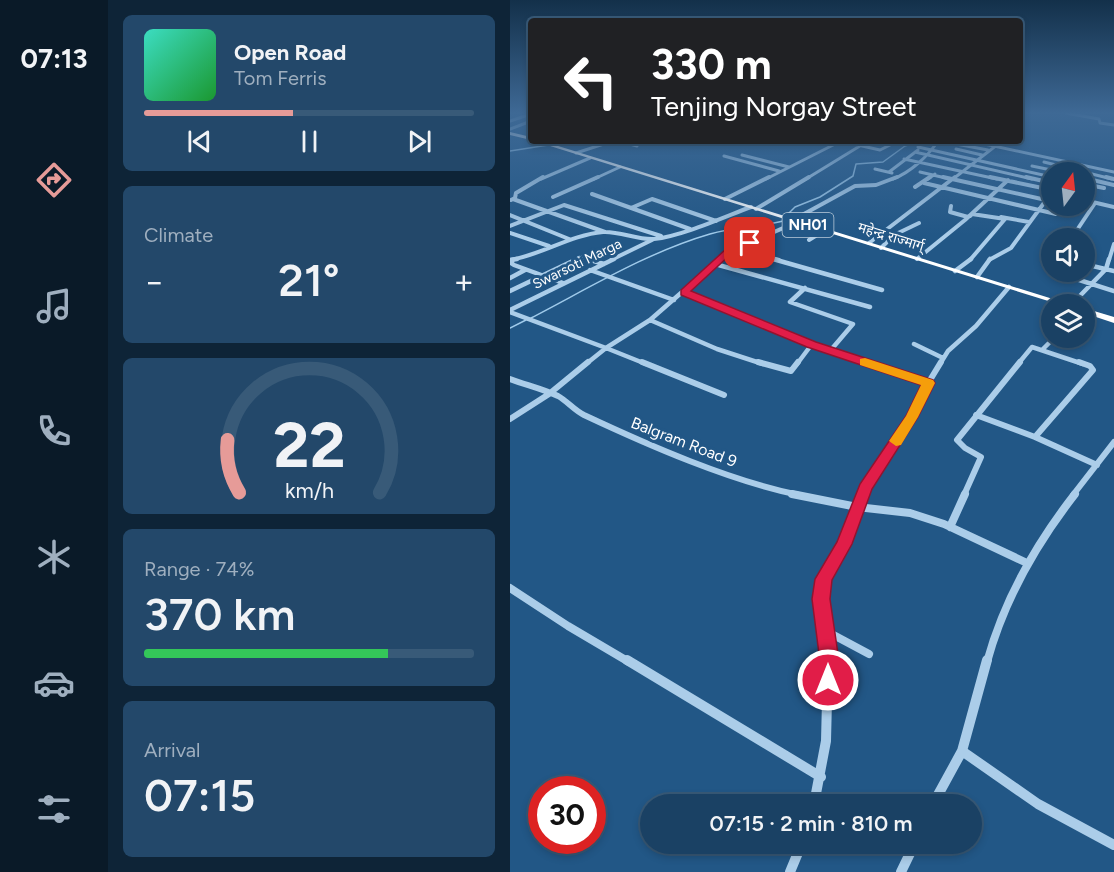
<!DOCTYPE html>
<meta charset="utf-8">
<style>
body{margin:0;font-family:Figtree,"Noto Sans Devanagari",sans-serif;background:#23486a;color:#f1f3f6;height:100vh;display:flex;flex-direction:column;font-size:22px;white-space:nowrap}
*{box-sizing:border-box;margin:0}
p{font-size:20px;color:#9fafbf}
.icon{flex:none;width:33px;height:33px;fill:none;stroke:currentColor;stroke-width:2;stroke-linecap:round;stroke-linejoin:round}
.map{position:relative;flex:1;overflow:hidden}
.panel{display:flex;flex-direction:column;gap:15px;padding:15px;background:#0e2437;width:402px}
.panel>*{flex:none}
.top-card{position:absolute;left:18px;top:18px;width:495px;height:126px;border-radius:6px;box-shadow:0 3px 9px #0003,0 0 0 2px #385a78;background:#202124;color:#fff;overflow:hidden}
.needle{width:39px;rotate:15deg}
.fabs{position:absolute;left:531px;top:162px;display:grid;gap:12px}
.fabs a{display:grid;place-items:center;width:54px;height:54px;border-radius:50%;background:#1a4164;box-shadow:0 3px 9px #0003,0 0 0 2px #385a78;font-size:30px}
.speed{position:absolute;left:18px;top:776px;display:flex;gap:12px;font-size:30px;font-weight:700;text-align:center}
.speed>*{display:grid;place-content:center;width:78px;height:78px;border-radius:50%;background:#1a4164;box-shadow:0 3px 9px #0003,0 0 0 2px #385a78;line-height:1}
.speed .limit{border:9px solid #d22;background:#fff;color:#111}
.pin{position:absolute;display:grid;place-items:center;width:51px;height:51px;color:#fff;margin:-26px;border-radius:12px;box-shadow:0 3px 9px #0006}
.me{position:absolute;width:66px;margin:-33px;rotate:0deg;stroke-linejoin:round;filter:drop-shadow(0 0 4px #0008)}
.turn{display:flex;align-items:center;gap:21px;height:126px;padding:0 24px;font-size:27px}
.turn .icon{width:78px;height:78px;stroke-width:2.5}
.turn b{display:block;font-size:42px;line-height:51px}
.big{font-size:45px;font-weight:600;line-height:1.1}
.panel .widget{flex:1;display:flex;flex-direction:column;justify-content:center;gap:9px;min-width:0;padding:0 21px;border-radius:9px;background:#23486a}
.panel .dial{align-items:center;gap:0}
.dial svg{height:156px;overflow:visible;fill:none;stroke:#385a78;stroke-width:7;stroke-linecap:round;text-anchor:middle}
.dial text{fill:#f1f3f6;stroke:none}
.song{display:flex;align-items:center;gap:18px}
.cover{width:72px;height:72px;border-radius:9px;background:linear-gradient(135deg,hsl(170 70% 55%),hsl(130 70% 35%))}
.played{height:6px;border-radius:3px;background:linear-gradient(90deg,#e69b98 45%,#385a78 45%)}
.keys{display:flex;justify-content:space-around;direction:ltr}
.heat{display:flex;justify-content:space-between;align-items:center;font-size:33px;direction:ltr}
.charge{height:9px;border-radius:4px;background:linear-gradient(90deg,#34c759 74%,#385a78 0)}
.trip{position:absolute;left:130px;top:794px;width:342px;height:60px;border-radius:30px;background:#1a4164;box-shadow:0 3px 9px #0003,0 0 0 2px #385a78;font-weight:600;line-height:60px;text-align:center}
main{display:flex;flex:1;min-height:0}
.tabs{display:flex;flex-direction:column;width:108px;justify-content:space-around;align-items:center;background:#0a1a28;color:#9fafbf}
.tabs .icon{width:42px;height:42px}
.tabs .on{color:#e69b98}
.tabs b{font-size:27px;color:#f1f3f6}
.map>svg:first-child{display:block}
</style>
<main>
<nav class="tabs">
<b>07:13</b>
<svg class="icon on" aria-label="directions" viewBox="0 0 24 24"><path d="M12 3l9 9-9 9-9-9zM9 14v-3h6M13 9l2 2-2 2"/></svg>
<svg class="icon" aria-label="music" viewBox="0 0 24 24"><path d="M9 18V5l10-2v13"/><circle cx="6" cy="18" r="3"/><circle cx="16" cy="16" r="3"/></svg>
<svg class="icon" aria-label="phone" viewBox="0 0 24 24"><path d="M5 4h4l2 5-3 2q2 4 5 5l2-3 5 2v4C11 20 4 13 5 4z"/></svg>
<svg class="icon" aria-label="climate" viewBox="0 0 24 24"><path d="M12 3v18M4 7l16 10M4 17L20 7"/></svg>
<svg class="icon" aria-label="car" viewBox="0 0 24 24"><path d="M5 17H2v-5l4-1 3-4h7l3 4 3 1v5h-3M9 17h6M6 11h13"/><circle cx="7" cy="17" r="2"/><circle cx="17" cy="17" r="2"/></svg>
<svg class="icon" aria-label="filters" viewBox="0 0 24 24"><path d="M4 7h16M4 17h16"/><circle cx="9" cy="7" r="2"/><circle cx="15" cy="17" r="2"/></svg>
</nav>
<section class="panel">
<div class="widget">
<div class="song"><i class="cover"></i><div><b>Open Road</b><p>Tom Ferris</p></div></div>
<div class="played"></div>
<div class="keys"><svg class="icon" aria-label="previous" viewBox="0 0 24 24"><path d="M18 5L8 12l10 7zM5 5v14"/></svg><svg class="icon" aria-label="pause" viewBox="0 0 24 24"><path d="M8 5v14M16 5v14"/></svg><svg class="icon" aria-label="next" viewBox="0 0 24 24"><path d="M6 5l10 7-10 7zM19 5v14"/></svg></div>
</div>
<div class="widget"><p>Climate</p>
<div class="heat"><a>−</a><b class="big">21°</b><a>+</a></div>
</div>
<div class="widget dial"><svg viewBox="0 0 100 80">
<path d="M14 69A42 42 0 1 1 86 69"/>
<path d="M14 69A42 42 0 0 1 8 42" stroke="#e69b98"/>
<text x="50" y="56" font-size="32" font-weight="700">22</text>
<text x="50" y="72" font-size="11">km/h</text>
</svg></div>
<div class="widget"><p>Range · 74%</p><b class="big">370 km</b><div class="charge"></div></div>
<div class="widget"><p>Arrival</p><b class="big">07:15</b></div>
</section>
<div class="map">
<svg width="604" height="872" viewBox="0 0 604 872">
<rect width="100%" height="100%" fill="#225786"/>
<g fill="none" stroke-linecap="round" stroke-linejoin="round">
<path stroke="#9fcaea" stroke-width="1.5" d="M0,151l64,-10
M277,215l8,-8 25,-10 33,-21 3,-12 27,-2 22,-16 15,-5
M21,318c58,-30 117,-66 179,-84 24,-7 49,-7 73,-13
M0,328l16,-8"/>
<path stroke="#abcde9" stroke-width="3" d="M556,113l33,6 1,4 14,2
M0,121l21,-7
M0,129l21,-8
M109,141l18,5
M137,141l4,1
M330,141l40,9 18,-9
M461,141l143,31
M446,144l32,6
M408,147l134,30
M446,149l26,6
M405,152l117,27
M66,153l37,-12
M232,155l47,12
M214,156l55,15
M394,159l93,20
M534,162l68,17
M522,166l29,6
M365,169l17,4
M379,172l29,-22
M410,172l30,7
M574,178l2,1
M31,179l49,-21
M84,179l26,-12
M256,179l75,-38
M296,179l62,-38
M383,179c18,-7 35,-23 45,-38
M418,179l7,-5
M443,179l49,-38"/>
<path stroke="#abcde9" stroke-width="4" d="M433,177l103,23
M480,177l62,13
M516,177l26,6
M596,177l8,2
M574,178l30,7
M414,183l132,31
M574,184l20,4
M405,187l15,-10
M82,194l98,35
M43,197l45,-20
M3,199l92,33
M215,199l44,-22
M1,200l4,-2 1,-5 27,-16
M574,200l30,7
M441,206l-1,6 18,5
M121,208l21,-9 64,22
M246,209l53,-32
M0,215l59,24
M491,217l28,5
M283,220l62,-34 21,-1 21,-8
M0,226l54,-21 97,31
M567,230l18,-27
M0,233l39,13
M299,240l16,-10
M359,243l86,-66
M226,248l43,12
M371,248l13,-13 25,-12
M407,259l48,-39 43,-40
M0,260c32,-5 60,-25 93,-28 17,-1 34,8 51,7 28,-3 70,-22 97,-32
M64,260l7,-3 11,3
M101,260l41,-20
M209,260l9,-8 69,-30
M460,260l35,-41 -33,-5 -2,2
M479,260l22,-12 41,-56
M599,260l5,-16"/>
<path stroke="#abcde9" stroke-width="4.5" d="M77,259l17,5
M263,259l109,31
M0,260l7,-1
M3,260l-2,3 3,2 49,18
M205,264l155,43
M574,264l30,7
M80,270l84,30
M445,271l16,-12
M467,277l13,-18
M0,278l15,-8
M563,278l41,13
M295,288l-15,14 63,22 -23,27
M0,291l67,-32
M174,292l128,52 59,20
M562,304l34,-35 3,-10
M0,310l104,-51
M0,312l96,36 44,-28 70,-61
M140,320l67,29 46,15
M404,344l29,14
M533,349l11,-11
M76,364l20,-16 40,16
M287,364l15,-20
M430,364l8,-13 28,-25 33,-39
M508,364l14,-17 51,17"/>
<path stroke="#abcde9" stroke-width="6" d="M132,362l82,33
M248,362l33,9 7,-9
M357,362l61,21
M0,379c16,6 33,10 48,17 9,5 16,14 26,19 64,30 146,66 215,80
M466,415l59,22 62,28
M0,419l39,-25 39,-32
M525,437l58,-67 -3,-4 -11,-4
M352,495l50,-78 12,-27 17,-28
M454,495l17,-38 -16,-9 -8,-8 63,-78
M563,495l41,-53"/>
<path stroke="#abcde9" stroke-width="8" d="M282,494l65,13 53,6 34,11 83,39
M353,494l-19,50 -20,35 -3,20 5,32 43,23
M440,527l15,-33
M0,588l58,38 61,36
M316,631l2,31
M477,662c17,-62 49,-118 88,-168"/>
<path stroke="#abcde9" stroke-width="10" d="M117,660l194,117
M452,751l76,53 76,41
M304,804l12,-63 2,-81
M423,804l29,-53 25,-91
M280,872l12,-29
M391,872l14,-29"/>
<path fill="#fff" fill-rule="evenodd" d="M0,132l21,5v3l-21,-5z
M24,141h8l527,163h-11z
M574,308l30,9v6l-30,-10z"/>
</g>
<linearGradient id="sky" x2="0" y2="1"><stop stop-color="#13304a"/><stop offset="0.48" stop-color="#3e6995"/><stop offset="1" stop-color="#3e6995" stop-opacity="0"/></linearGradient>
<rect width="604" height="235" fill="url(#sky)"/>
<path fill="#e11d48" stroke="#92132f" stroke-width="1.5" d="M236,241l8,2 -23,11 -40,37 125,51 117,38 2,3 -17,34 -46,72 -20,55 -20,36 -2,19 8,55v26l-3,7 -7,3 -6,-3 -3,-7v-26l-7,-55 3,-20 22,-37 23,-58 46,-68 15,-31 -114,-38 -126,-52v-5l44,-40z"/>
<path fill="#f59e0b" d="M355,358l68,22 2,3 -17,34 -17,28 -5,1 -7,-5 17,-25 15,-31 -61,-20v-6z"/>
<g text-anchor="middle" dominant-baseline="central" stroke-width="6" stroke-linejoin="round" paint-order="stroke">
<g font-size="14" fill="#fff" stroke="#225786">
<text transform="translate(381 237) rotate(17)">महेन्द्र राज्मार्ग्</text>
<text transform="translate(67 264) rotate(-26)">Swarsoti Marga</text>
</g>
<rect fill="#225786" stroke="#bdcddb" stroke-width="1.5" x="272.5" y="213" width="51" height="24" rx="4.5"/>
<g font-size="15" font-weight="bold" fill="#fff">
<text x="298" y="225">NH01</text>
</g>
<g font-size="16" fill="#fff" stroke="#225786">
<text transform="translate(174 442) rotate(21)">Balgram Road 9</text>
</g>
</g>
</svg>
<div class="fabs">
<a><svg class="needle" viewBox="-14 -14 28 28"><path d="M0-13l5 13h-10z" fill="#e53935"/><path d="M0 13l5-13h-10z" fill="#9fafbf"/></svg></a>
<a><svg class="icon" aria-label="sound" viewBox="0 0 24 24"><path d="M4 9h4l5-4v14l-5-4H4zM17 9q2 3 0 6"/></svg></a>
<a><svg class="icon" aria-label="layers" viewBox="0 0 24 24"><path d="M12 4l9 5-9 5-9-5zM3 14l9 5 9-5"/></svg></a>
</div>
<div class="speed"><div class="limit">30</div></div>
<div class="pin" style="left:240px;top:243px;background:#d93025"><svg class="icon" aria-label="arrive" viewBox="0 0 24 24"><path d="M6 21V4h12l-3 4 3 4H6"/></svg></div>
<svg class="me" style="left:318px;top:680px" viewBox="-20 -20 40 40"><circle r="17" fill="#e11d48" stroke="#fff" stroke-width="3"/><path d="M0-11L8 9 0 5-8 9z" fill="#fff"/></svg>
<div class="trip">07:15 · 2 min · 810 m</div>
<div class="top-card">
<div class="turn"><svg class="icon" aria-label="left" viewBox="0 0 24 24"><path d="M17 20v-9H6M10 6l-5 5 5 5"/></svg><div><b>330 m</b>Tenjing Norgay Street</div></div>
</div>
</div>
</main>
